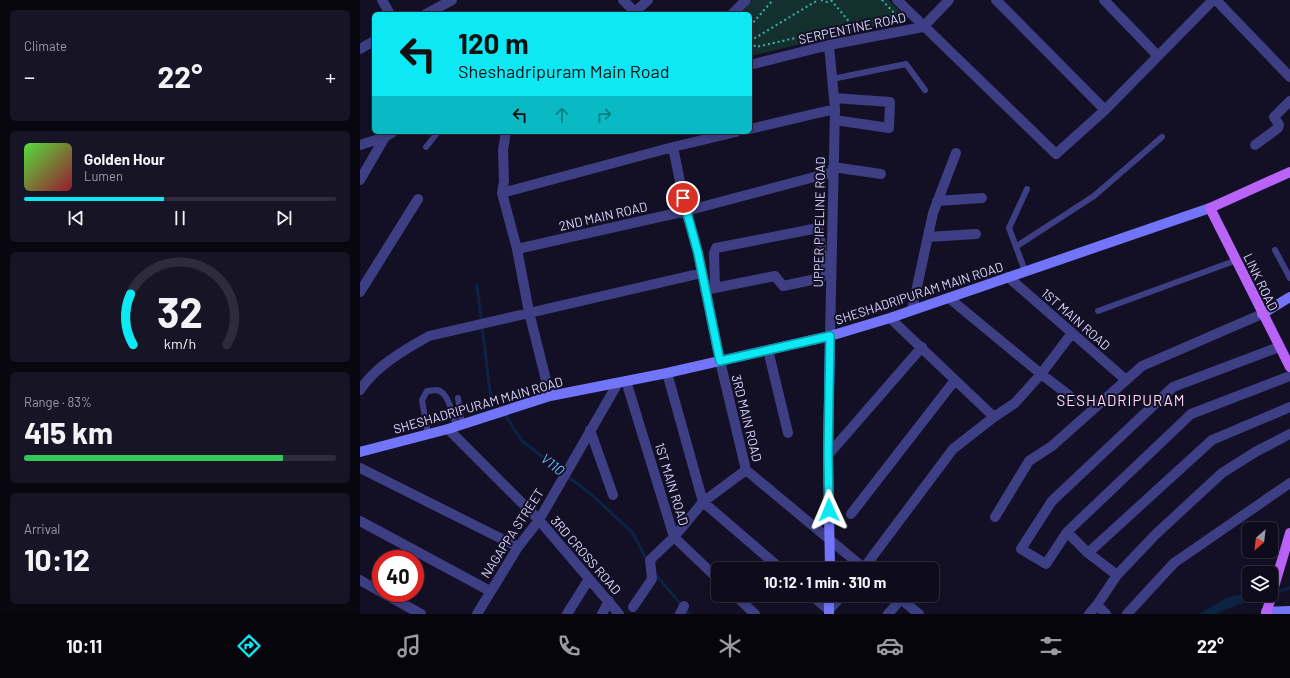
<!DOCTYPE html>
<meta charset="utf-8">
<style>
body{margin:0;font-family:Barlow,sans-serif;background:#171525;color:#f1f3f6;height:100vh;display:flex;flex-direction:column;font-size:15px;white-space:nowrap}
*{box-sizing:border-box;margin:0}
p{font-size:13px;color:#9b9ba3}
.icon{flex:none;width:22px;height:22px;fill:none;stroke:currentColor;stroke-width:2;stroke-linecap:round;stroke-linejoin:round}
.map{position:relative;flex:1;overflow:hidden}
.panel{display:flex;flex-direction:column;gap:10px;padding:10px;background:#08070f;width:360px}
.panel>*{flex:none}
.guide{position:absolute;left:12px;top:12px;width:380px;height:122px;border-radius:6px;box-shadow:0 2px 6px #0003,0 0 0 1px #2e2c3b;background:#0ce9f5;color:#111;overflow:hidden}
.needle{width:26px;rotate:208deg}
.fabs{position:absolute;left:882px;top:522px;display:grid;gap:8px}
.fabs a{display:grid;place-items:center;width:36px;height:36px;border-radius:6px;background:#0e0c1c;box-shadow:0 2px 6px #0003,0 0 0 1px #2e2c3b;font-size:20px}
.speed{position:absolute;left:12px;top:550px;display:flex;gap:8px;font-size:20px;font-weight:700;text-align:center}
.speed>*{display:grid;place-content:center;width:52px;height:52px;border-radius:50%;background:#0e0c1c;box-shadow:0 2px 6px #0003,0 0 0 1px #2e2c3b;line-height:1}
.speed .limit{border:6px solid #d22;background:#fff;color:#111}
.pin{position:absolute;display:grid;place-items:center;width:34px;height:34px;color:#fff;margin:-17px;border:2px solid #fff;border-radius:50%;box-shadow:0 1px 4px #0007}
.me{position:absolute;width:44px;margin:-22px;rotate:359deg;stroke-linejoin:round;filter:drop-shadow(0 0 3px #0008)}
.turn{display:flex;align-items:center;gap:14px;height:84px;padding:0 20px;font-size:18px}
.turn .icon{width:52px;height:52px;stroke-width:2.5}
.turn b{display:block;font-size:28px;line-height:34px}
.lanes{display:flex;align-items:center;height:38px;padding:0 20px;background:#0003;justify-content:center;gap:20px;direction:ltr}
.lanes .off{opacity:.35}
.big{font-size:30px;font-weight:700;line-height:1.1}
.panel .widget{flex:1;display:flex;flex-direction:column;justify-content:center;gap:6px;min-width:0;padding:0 14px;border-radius:6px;background:#171525}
.panel .dial{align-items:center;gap:0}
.dial svg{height:104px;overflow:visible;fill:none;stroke:#2e2c3b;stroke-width:7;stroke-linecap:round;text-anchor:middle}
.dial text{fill:#f1f3f6;stroke:none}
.song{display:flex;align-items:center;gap:12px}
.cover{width:48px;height:48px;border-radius:6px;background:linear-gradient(135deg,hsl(110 70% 55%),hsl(350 70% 35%))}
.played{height:4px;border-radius:2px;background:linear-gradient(90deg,#0ce9f5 45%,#2e2c3b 45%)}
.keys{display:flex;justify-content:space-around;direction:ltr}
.heat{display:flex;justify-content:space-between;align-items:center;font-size:22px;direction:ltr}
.charge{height:6px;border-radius:3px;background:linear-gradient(90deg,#34c759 83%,#2e2c3b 0)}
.trip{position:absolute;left:351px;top:562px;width:228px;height:40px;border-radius:6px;background:#0e0c1c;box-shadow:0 2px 6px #0003,0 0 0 1px #2e2c3b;font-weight:700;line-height:40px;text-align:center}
.tabs{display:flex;height:64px;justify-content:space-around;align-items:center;background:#06050b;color:#9b9ba3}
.tabs .icon{width:28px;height:28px}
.tabs .current{color:#0ce9f5}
.tabs b{font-size:18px;color:#f1f3f6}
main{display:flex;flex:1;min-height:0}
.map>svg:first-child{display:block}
</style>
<main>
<section class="panel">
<div class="widget"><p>Climate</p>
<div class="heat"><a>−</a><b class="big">22°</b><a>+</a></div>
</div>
<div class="widget">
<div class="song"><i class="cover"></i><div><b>Golden Hour</b><p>Lumen</p></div></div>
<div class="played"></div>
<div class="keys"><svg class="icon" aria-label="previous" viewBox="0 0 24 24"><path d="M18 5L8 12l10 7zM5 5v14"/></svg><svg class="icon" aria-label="pause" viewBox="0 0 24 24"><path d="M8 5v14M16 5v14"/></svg><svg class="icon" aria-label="next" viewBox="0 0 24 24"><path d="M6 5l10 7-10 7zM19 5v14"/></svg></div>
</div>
<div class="widget dial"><svg viewBox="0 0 100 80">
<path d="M14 69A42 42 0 1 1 86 69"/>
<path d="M14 69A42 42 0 0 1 12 30" stroke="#0ce9f5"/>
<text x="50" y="56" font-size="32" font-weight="700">32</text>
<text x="50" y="72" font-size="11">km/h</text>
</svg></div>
<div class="widget"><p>Range · 83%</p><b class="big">415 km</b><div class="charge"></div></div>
<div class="widget"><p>Arrival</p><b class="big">10:12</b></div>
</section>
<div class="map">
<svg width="930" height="614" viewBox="0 0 930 614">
<rect width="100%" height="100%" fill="#131026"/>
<path fill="#14302e" d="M393,0h136l18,19 -157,37v-42h-11z"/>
<path fill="#0c2343" d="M889,592v3h16l-2,5 -24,4 -23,10h-17l28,-16z"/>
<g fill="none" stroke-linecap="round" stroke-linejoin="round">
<path stroke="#0c2343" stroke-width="3" d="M117,285l13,107 32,49 71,55 39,36 15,28
M296,575l33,39
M915,592l15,-4"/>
<path stroke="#35b4a7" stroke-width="2" stroke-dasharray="2 3" stroke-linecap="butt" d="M461,0l6,2 4,-2
M471,0l21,25
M390,26l23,-26
M390,41l68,-41
M390,42l6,5 140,-32 -14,-15"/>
<path stroke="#3d3e83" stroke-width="6" d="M472,79l74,-15 19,26
M66,147l12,-15
M657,246l77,-50 68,-59
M915,250l15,28
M665,271l-16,-43 18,-39
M738,311l139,-51
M98,398l4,26
M68,434l-6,-34 5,-9c3,0 7,-1 10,-1 12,2 16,27 19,36"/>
<path stroke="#3d3e83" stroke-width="10" d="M22,0l8,14
M263,0l14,14
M537,0l159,154 49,-44 108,-110
M636,0l109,110
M744,0l54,56
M856,0l74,77
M275,12l13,-12
M66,14l26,-14
M372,14l14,-14
M469,45l6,64 -5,227
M0,49l14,-8
M390,65l79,-20 94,-18 26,-27
M474,98l56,4 -1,26 -54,-8
M390,129l85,-20
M146,132l-3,18 1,31 -2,12 15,56 12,63 21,84
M0,145l25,-8 8,-5
M895,145l23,-17 1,-3 -5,-8 16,-16
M313,147l13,64 12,42 22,108 26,109 119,99
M473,167l48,7
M0,180l25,-43
M142,193l171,-46 63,-15
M577,201l45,-3
M568,237l48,-3
M157,249l169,-38 147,-39
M648,277l118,103
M345,290l70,-14 8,10 38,-8 3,-5 -5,-42 -6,-2 -97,19 -2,5 1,35
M0,292l58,-93
M589,298l92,76 34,26
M552,310l21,-97 23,-60
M530,318l104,99
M919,347l-106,40 -121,114 -31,48 25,15 21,-32 124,-118 99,-38
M408,350l20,83
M307,373l36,129 78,67
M266,381l48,156 44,42
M0,390c16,-24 44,-40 69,-54l273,-63
M88,429l91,91 80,94
M230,430l23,65
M468,455l94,-108
M0,468l158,79
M491,514l104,-134
M635,517l34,-56 23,-15 90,-80 120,-52
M0,521l130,70
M707,532l21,21 29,22
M728,553l124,-113 78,-33
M503,569l90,-120 41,-32 21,-14 26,-29 31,-41
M0,580l21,12
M23,593l38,21
M375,595l20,19
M451,595l18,15 13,-15
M536,595l23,19
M737,605l20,-30 39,-41 66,-61 35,-22 33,-17
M273,607l19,-28 -2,-19 24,-23 29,-35 43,-32
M117,614l41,-67 21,-27 79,-137
M207,614l22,-35
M242,614l7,-13
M320,614l4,-8
M528,614l13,-15
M729,614l8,-9 9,9
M767,614l47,-51 116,-80"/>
<path stroke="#7275f9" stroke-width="10" d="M902,314l28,-17
M470,336l-2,119 2,114
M0,452l88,-23 102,-33 117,-23 163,-37 60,-18 320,-110
M906,612l24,-1
M469,614v-19"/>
<path stroke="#ba63f9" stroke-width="10" d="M930,172l-80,36 80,159
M906,614l24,-81"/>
</g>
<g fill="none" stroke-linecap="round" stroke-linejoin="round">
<defs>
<path id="route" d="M323,198l15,55 22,108 110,-25 -2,119 1,55"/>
</defs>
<use href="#route" stroke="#08979f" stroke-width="10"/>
<use href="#route" stroke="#0ce9f5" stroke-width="7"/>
</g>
<g text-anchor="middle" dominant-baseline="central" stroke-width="4" stroke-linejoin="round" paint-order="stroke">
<g font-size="13" fill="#dad7fd" stroke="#131026">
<text transform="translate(492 28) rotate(-12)">SERPENTINE ROAD</text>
<text transform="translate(243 216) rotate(-13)">2ND MAIN ROAD</text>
<text transform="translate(459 222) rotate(-89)">UPPER PIPELINE ROAD</text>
<text transform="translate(901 282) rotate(64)">LINK ROAD</text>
<text transform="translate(559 293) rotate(-18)">SHESHADRIPURAM MAIN ROAD</text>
<text transform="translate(716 319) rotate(41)">1ST MAIN ROAD</text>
<text transform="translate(118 405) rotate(-16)">SHESHADRIPURAM MAIN ROAD</text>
<text transform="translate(387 418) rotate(76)">3RD MAIN ROAD</text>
<text transform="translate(312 484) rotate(73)">1ST MAIN ROAD</text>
<text transform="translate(152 533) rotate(-57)">NAGAPPA STREET</text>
<text transform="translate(226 555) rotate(49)">3RD CROSS ROAD</text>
</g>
<g font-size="14" font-style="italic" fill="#6abdf9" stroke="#131026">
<text transform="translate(193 464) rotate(38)">V110</text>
</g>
<g font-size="15" letter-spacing="1" fill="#fed9f2" stroke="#131026">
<text x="761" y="400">SESHADRIPURAM</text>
</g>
</g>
</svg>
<div class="fabs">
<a><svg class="needle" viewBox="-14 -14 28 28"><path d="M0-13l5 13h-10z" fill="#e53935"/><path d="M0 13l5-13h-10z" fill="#9b9ba3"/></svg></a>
<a><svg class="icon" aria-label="layers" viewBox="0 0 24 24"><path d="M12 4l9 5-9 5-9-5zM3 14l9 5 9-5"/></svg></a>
</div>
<div class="speed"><div class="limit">40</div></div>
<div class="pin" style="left:323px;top:198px;background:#d93025"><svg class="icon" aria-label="arrive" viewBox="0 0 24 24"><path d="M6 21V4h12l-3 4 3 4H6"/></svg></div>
<svg class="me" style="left:469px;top:510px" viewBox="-20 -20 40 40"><path d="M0-17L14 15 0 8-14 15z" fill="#0ce9f5" stroke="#fff" stroke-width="4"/></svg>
<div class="trip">10:12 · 1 min · 310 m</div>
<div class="guide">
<div class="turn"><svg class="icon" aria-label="left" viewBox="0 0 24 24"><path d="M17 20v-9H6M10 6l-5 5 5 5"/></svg><div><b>120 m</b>Sheshadripuram Main Road</div></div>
<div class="lanes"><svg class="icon" aria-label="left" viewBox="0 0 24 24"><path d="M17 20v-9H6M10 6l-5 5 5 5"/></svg><svg class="icon off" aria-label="ahead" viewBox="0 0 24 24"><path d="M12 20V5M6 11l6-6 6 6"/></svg><svg class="icon off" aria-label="right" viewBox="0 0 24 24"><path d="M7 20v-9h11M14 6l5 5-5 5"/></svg></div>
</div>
</div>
</main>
<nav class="tabs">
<b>10:11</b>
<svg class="icon current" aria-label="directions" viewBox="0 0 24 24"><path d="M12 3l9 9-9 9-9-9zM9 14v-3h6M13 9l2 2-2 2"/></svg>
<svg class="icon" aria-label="music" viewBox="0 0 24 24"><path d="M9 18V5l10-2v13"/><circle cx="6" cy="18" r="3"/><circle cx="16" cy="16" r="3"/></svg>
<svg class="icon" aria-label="phone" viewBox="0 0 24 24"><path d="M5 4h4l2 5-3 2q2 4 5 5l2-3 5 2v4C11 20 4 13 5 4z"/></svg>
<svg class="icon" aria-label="climate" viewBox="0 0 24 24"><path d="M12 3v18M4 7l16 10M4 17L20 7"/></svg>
<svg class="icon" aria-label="car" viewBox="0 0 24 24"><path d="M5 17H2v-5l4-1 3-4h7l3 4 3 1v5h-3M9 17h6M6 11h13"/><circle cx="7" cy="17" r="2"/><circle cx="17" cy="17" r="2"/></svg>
<svg class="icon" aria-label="filters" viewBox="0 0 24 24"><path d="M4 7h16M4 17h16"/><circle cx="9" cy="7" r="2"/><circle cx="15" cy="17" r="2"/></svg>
<b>22°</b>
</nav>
